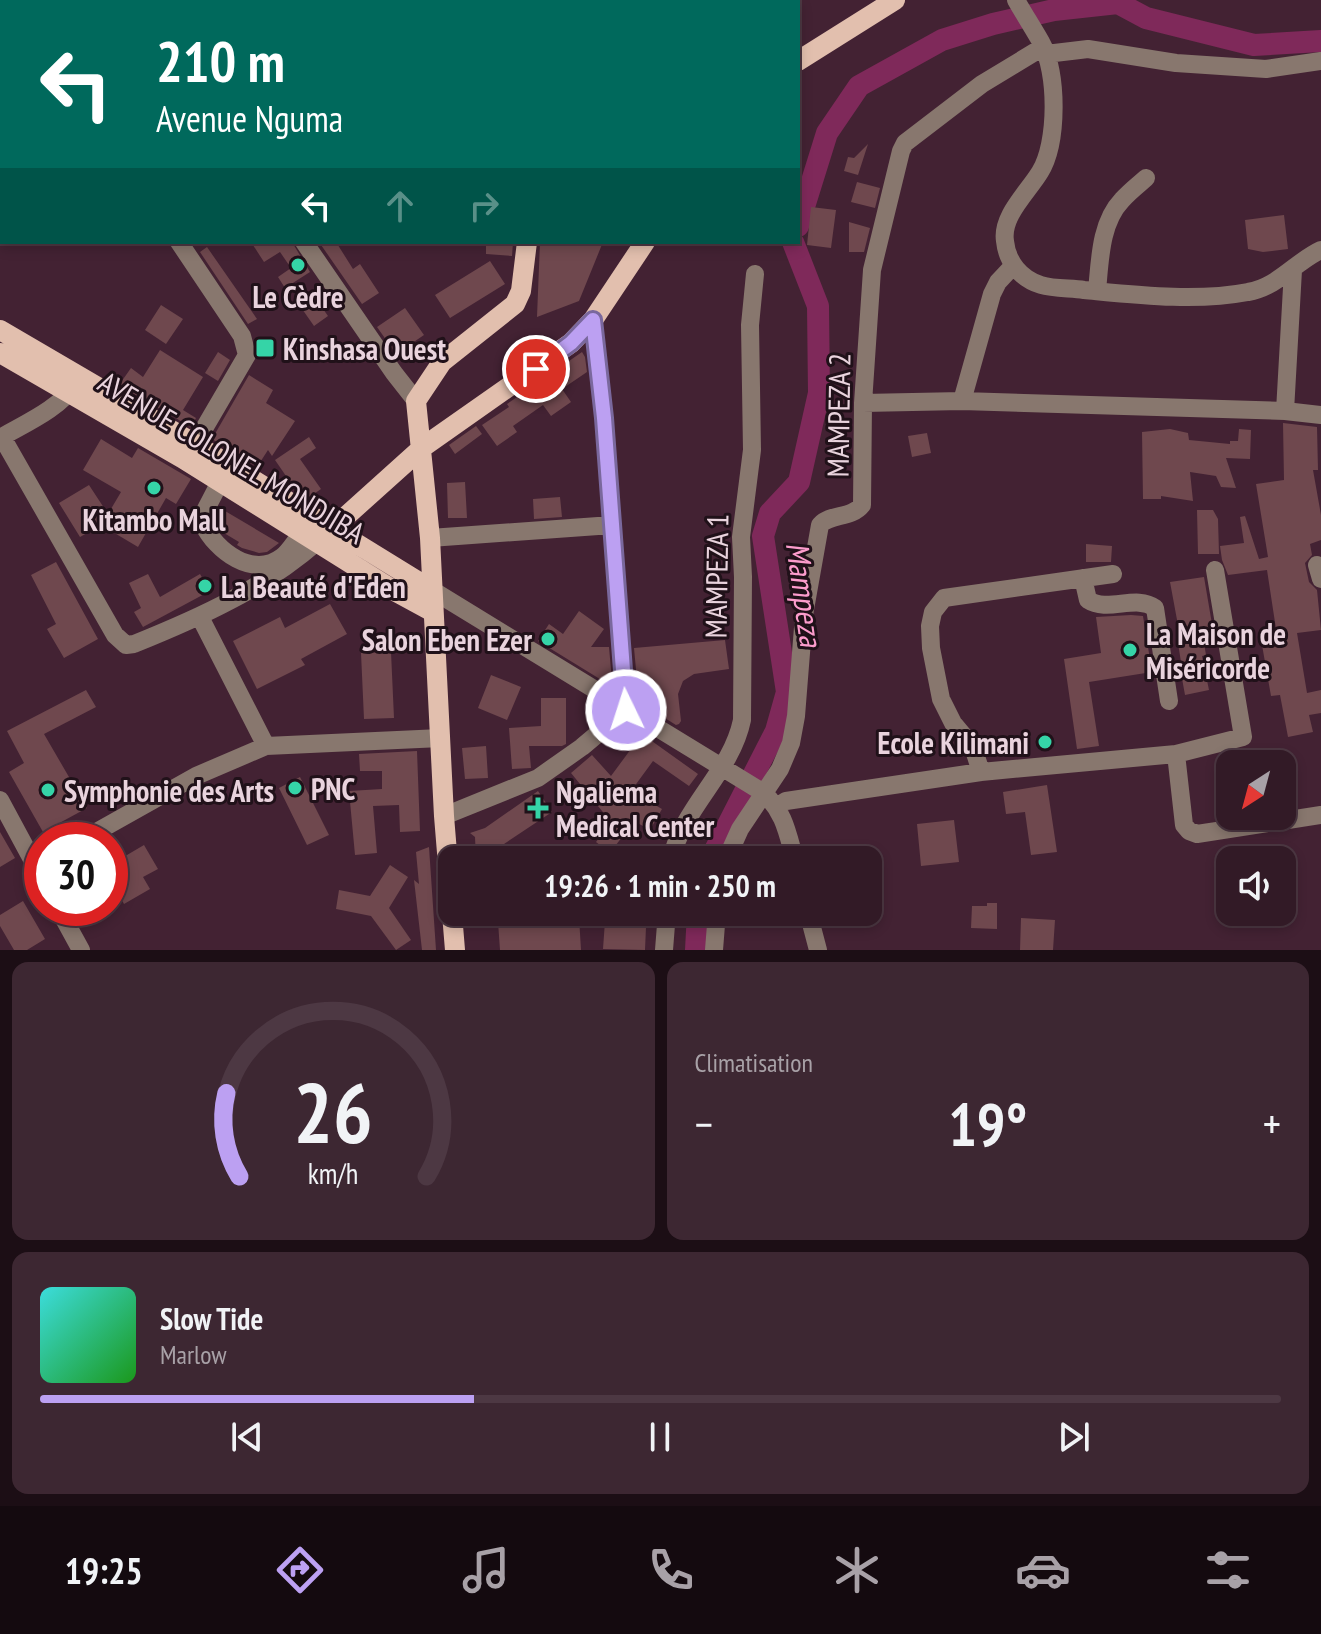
<!DOCTYPE html>
<html lang="fr">
<meta charset="utf-8">
<style>
body{margin:0;font-family:"PT Sans Narrow",sans-serif;background:#3d2732;color:#f1f3f6;height:100vh;display:flex;flex-direction:column;font-size:30px;white-space:nowrap}
*{box-sizing:border-box;margin:0}
p{font-size:26px;color:#a8a1a7}
.icon{flex:none;width:44px;height:44px;fill:none;stroke:currentColor;stroke-width:2;stroke-linecap:round;stroke-linejoin:round}
.map{position:relative;height:950px;overflow:hidden}
.sheet{display:flex;flex-direction:column;gap:12px;padding:12px;background:#1c0e15;flex:1}
.sheet>*{flex:none}
.hud{position:absolute;left:0px;top:0px;width:800px;height:244px;box-shadow:0 4px 12px #0003,0 0 0 2px #4d3843;background:#00695c;color:#fff;overflow:hidden}
.needle{width:52px;rotate:216deg}
.fabs{position:absolute;left:1216px;top:750px;display:grid;gap:16px}
.fabs a{display:grid;place-items:center;width:80px;height:80px;border-radius:16px;background:#321a26;box-shadow:0 4px 12px #0003,0 0 0 2px #4d3843;font-size:40px}
.speed{position:absolute;left:24px;top:822px;display:flex;gap:16px;font-size:40px;font-weight:700;text-align:center}
.speed>*{display:grid;place-content:center;width:104px;height:104px;border-radius:50%;background:#321a26;box-shadow:0 4px 12px #0003,0 0 0 2px #4d3843;line-height:1}
.speed .limit{border:12px solid #d22;background:#fff;color:#111}
.pin{position:absolute;display:grid;place-items:center;width:68px;height:68px;color:#fff;margin:-34px;border:4px solid #fff;border-radius:50%;box-shadow:0 2px 8px #0007}
.me{position:absolute;width:88px;margin:-44px;rotate:356deg;stroke-linejoin:round;filter:drop-shadow(0 0 6px #0008)}
.turn{display:flex;align-items:center;gap:28px;height:168px;padding:0 24px;font-size:36px}
.turn .icon{width:104px;height:104px;stroke-width:2.5}
.turn b{display:block;font-size:56px;line-height:68px}
.lanes{display:flex;align-items:center;height:76px;padding:0 24px;background:#0003;justify-content:center;gap:40px;direction:ltr}
.lanes .off{opacity:.35}
.big{font-size:60px;font-weight:800;line-height:1.1}
.sheet .tile{flex:1;display:flex;flex-direction:column;justify-content:center;gap:12px;min-width:0;padding:0 28px;border-radius:16px;background:#3d2732}
.sheet .dial{align-items:center;gap:0}
.dial svg{height:208px;overflow:visible;fill:none;stroke:#4d3843;stroke-width:7;stroke-linecap:round;text-anchor:middle}
.dial text{fill:#f1f3f6;stroke:none}
.song{display:flex;align-items:center;gap:24px}
.cover{width:96px;height:96px;border-radius:12px;background:linear-gradient(135deg,hsl(180 70% 55%),hsl(120 70% 35%))}
.played{height:8px;border-radius:4px;background:linear-gradient(90deg,#bca0f2 35%,#4d3843 35%)}
.keys{display:flex;justify-content:space-around;direction:ltr}
.heat{display:flex;justify-content:space-between;align-items:center;font-size:44px;direction:ltr}
.sheet .tiles{flex:1;display:grid;gap:12px;grid-template-columns:1fr 1fr}
.tile:last-child{grid-column:span 2}
.trip{position:absolute;left:438px;top:846px;width:444px;height:80px;border-radius:16px;background:#321a26;box-shadow:0 4px 12px #0003,0 0 0 2px #4d3843;font-weight:800;line-height:80px;text-align:center}
.menu{display:flex;height:128px;justify-content:space-around;align-items:center;background:#140a0f;color:#a8a1a7}
.menu .icon{width:56px;height:56px}
.menu .current{color:#bca0f2}
.menu b{font-size:36px;color:#f1f3f6}
.map>svg:first-child{display:block}
</style>
<div class="map">
<svg width="1321" height="950" viewBox="0 0 1321 950">
<rect width="100%" height="100%" fill="#432233"/>
<g fill="none" stroke-linecap="round" stroke-linejoin="round">
<path stroke="#7f295a" stroke-width="22" d="M798,226l29,-93 32,-47 83,-46 51,-16 61,-14 64,-7 28,15 108,27 67,-4
M710,860l66,-129 11,-39 -24,-156 7,-23 29,-31 20,-89 -1,-87 -25,-64
M696,950l2,-38"/>
</g>
<path fill="#6f484e" d="M868,144l-10,31 -14,-4 4,-14 6,1z
M857,182l23,6 -5,20 -24,-6z
M811,207l25,3 -5,38 -24,-3z
M1284,215l4,34 -25,3 -15,-3 -3,-29z
M849,222l21,6 -6,24h-15z
M251,242h41l18,30 -25,16 -7,-11 13,-9 -11,-16 -16,10z
M319,242h17l17,27 7,-5 19,29 -17,11z
M486,242h27l-1,14 -26,-2z
M540,242h63l-24,59 -42,16z
M207,247l50,72 -9,5 -48,-72z
M490,261l15,23 -55,34 -15,-23z
M314,296l14,20 -14,10 -14,-20z
M161,305l22,14 -17,25 -21,-14z
M405,308l19,27 -28,19 -19,-27z
M160,350l43,27 -20,33 13,8 -5,9 -72,-42 12,-17 12,9z
M218,352l12,8 -12,21 -13,-8z
M582,352l3,5 2,15 -25,17 9,13 -20,14 -8,-11 -30,21 4,6 -20,14 -15,-21 27,-18 -2,-3z
M249,375l24,15 -7,13 29,18 -23,35 -4,-6 -11,17 -45,-28z
M1283,423l34,4 1,43h-5l8,45v25l-11,4 2,11 -7,8 4,19 8,8 4,40 -24,3 10,60 14,-3v23l-12,2 4,17 -25,5 -8,-42 -9,1 -9,-51 16,-3 -11,-72 -39,5 -6,-15 -2,-14 24,-3 -4,-26 5,-1 14,43 9,-2 -12,-73 28,-4z
M476,426l6,8 -27,20 -6,-9z
M1170,429l18,4 1,7 41,4v-3h8l1,-12 12,1 -1,29 -24,-1 10,30 -15,-1 -5,-11 -26,-4 3,29 -32,-5v3h-18l-1,-67z
M927,433l4,20 -19,4 -4,-21z
M309,437l7,11 -16,11 21,30 -13,9 -11,-6 -22,-32z
M101,439l31,19 6,-10 53,31 -15,25 -10,-6 -28,49 -37,-22 -21,12 -21,-34 30,-18 19,29 13,-22 -38,-22z
M465,482l2,36h-19l-1,-35z
M560,497l2,20 -28,2 -1,-20z
M220,508l59,35 -12,9 -8,1 -17,-5 -5,-3 2,-3 -15,-9 -8,-11z
M1197,510h16l5,9 1,35h-21z
M1086,544l26,2 -1,16h-25z
M56,562l42,77 -34,19 -17,-29 9,-5 -25,-49z
M148,574l12,23 40,-23 10,17 -67,36 -9,-15 7,-4 -12,-25z
M1204,577l9,53 -11,1 4,24 -4,1 7,34 -24,5 -6,-33h2l-4,-25 3,-1 -10,-54z
M330,604l17,30 -46,25 4,6 -48,24 -24,-48 47,-24 5,11z
M579,611l25,18 -13,18h18l3,34 -4,3 -70,-43 11,-17 14,10z
M1131,615l12,1 9,56 -63,10 10,64 -22,3 -13,-90 37,-6 -5,-36z
M725,640l4,29 -35,5 -11,7 -5,13 3,27 -2,3 -3,1 -37,-23 -5,-54z
M391,652l3,66 -30,1 -3,-66z
M491,675l30,12 -14,33 -29,-12z
M86,690l10,17 -52,27 43,74 -44,24 -34,-60 15,-9 -17,-32z
M541,698h25v46l-4,2h-33l2,22 -19,1 -3,-41 32,-2z
M642,734l56,40 -9,12 -36,-25 -22,30 31,18 -12,21 -16,-9 -24,32 -14,-11 15,-20 -40,-49 21,-18 19,21z
M486,746l2,32 -23,1 -3,-31z
M417,751l3,80 -20,1 -1,-27 -26,1 4,47 -22,2 -6,-64 33,-2v-18h-22l-1,-17z
M300,777l29,58 -22,10 -28,-57z
M1047,785l10,67 -26,3 -6,-43 -19,2 -3,-22z
M538,791l14,21 -51,34 1,14h-26l-1,-23 -5,-4 15,-5z
M954,820l5,42 -38,4 -4,-42z
M0,832l15,26 -15,9z
M144,845l14,24 -15,8 7,12 -26,15 -14,-25v-14z
M573,846l3,14h-21l-2,-10z
M429,847l7,103h-14l-8,-70 5,4 -3,-32z
M390,865l18,12 -19,31 22,32 -15,10 -25,-34 -35,-7 3,-19 31,6z
M23,901l22,38 -18,11h-13l-14,-24v-11z
M987,903h10v26l-26,-1 1,-22h15z
M579,917l2,33h-81l-2,-28z
M1021,918l34,2 -2,30h-33z
M622,920v7h24l-1,23 -42,-1 2,-28z"/>
<g fill="none" stroke-linecap="round" stroke-linejoin="round">
<path stroke="#88776e" stroke-width="18" d="M141,0l1,2
M396,0l1,2
M745,0l2,2
M1016,0c8,14 17,28 25,42 17,30 17,101 -1,130 -12,20 -39,44 -35,69 2,21 16,38 36,44 13,4 30,3 43,5 53,5 112,12 164,2 30,-5 47,-30 73,-42
M319,2l3,-2
M0,43l2,1
M1046,54l42,-5 88,14 90,6 55,-8
M0,94h2
M179,242l63,94 5,19 -52,89
M304,242l90,131 22,28
M1097,291c3,-30 3,-68 25,-91 7,-8 16,-15 24,-22
M962,401l30,-107 6,-12 15,-16
M863,403l99,-2 323,10 36,4
M1285,411l8,-141
M2,437l113,198 11,10 8,-1c67,-27 129,-55 184,-103
M0,438c24,-14 61,-30 75,-54
M220,482l-14,27 -3,15c13,27 50,55 79,33 8,-6 14,-18 21,-25
M430,538l182,-13
M1317,565l4,14
M1083,578l5,22c20,13 48,-6 67,8l14,93
M432,590l332,203c21,21 23,39 31,67
M200,617l66,129
M1176,754l67,-17 -28,-167
M981,772l-8,-25 -20,-24 -12,-24 -10,-51 -1,-22 3,-14 11,-14 169,-24
M0,800l42,78
M778,806l8,-5 195,-29 195,-18 8,71 5,6 8,3 124,-19
M444,816l94,-38 44,-31 44,-37 -22,-292 -11,-98
M82,840l114,-64 70,-30 175,-8
M671,860c12,-54 60,-87 71,-140l1,-143 -2,-40 11,-87 -2,-125 5,-51
M726,860l14,-31 40,-60 11,-26 5,-27 8,-101 16,-90c11,-12 31,-6 42,-20l1,-102 9,-133 29,-119 4,-8 77,-59 61,-37
M58,908l23,42
M808,912l10,38
M664,950l3,-38
M714,950l3,-38"/>
<path stroke="#e2bfae" stroke-width="20" d="M531,2v-2
M798,61l97,-61
M0,330l195,114 237,146
M0,353l182,105 216,135 35,19
M324,536l99,-89 148,-104 22,-23 52,-78
M455,950l-11,-134 -14,-278 -14,-137 26,-39 73,-58 6,-13 6,-49"/>
</g>
<g fill="none" stroke-linecap="round" stroke-linejoin="round">
<defs>
<path id="route" d="M536,369l35,-26 22,-23 11,98 22,292"/>
</defs>
<use href="#route" stroke="#7a689d" stroke-width="20"/>
<use href="#route" stroke="#bca0f2" stroke-width="14"/>
</g>
<g fill="#35d4a7" stroke="#201119" stroke-width="3">
<circle cx="298" cy="265" r="8"/>
<rect x="255" y="338" width="20" height="20" rx="4"/>
<circle cx="154" cy="488" r="8"/>
<circle cx="205" cy="586" r="8"/>
<circle cx="548" cy="639" r="8"/>
<circle cx="1130" cy="650" r="8"/>
<circle cx="1045" cy="742" r="8"/>
<circle cx="295" cy="788" r="8"/>
<circle cx="48" cy="790" r="8"/>
<path d="M534 796h8v8h8v8h-8v8h-8v-8h-8v-8h8z"/>
</g>
<g text-anchor="middle" dominant-baseline="central" stroke-width="6" stroke-linejoin="round" paint-order="stroke">
<g font-size="30" font-weight="bold" fill="#e9d3dd" stroke="#201119" text-anchor="start">
<text x="298" y="296" text-anchor="middle">Le Cèdre</text>
<text x="283" y="348">Kinshasa Ouest</text>
<text x="154" y="519" text-anchor="middle">Kitambo Mall</text>
<text x="221" y="586">La Beauté d'Eden</text>
<text x="1146" y="633">La Maison de<tspan x="1146" dy="34">Miséricorde</tspan></text>
<text x="532" y="639" text-anchor="end">Salon Eben Ezer</text>
<text x="1029" y="742" text-anchor="end">Ecole Kilimani</text>
<text x="311" y="788">PNC</text>
<text x="64" y="790">Symphonie des Arts</text>
<text x="556" y="791">Ngaliema<tspan x="556" dy="34">Medical Center</tspan></text>
</g>
<g font-size="30" fill="#e9d3dd" stroke="#201119">
<text transform="translate(838 415) rotate(-89)">MAMPEZA 2</text>
<text transform="translate(232 457) rotate(31)">AVENUE COLONEL MONDJIBA</text>
<text transform="translate(716 576) rotate(-89)">MAMPEZA 1</text>
</g>
<g font-size="32" font-style="italic" fill="#fc9ccc" stroke="#201119">
<text transform="translate(805 594) rotate(82)">Mampeza</text>
</g>
</g>
</svg>
<div class="fabs">
<a><svg class="needle" viewBox="-14 -14 28 28"><path d="M0-13l5 13h-10z" fill="#e53935"/><path d="M0 13l5-13h-10z" fill="#a8a1a7"/></svg></a>
<a><svg class="icon" aria-label="sound" viewBox="0 0 24 24"><path d="M4 9h4l5-4v14l-5-4H4zM17 9q2 3 0 6"/></svg></a>
</div>
<div class="speed"><div class="limit">30</div></div>
<div class="pin" style="left:536px;top:369px;background:#d93025"><svg class="icon" aria-label="arrive" viewBox="0 0 24 24"><path d="M6 21V4h12l-3 4 3 4H6"/></svg></div>
<svg class="me" style="left:626px;top:710px" viewBox="-20 -20 40 40"><circle r="17" fill="#bca0f2" stroke="#fff" stroke-width="3"/><path d="M0-11L8 9 0 5-8 9z" fill="#fff"/></svg>
<div class="trip">19:26 · 1 min · 250 m</div>
<div class="hud">
<div class="turn"><svg class="icon" aria-label="left" viewBox="0 0 24 24"><path d="M17 20v-9H6M10 6l-5 5 5 5"/></svg><div><b>210 m</b>Avenue Nguma</div></div>
<div class="lanes"><svg class="icon" aria-label="left" viewBox="0 0 24 24"><path d="M17 20v-9H6M10 6l-5 5 5 5"/></svg><svg class="icon off" aria-label="ahead" viewBox="0 0 24 24"><path d="M12 20V5M6 11l6-6 6 6"/></svg><svg class="icon off" aria-label="right" viewBox="0 0 24 24"><path d="M7 20v-9h11M14 6l5 5-5 5"/></svg></div>
</div>
</div>
<section class="sheet">
<div class="tiles">
<div class="tile dial"><svg viewBox="0 0 100 80">
<path d="M14 69A42 42 0 1 1 86 69"/>
<path d="M14 69A42 42 0 0 1 9 37" stroke="#bca0f2"/>
<text x="50" y="56" font-size="32" font-weight="700">26</text>
<text x="50" y="72" font-size="11">km/h</text>
</svg></div>
<div class="tile"><p>Climatisation</p>
<div class="heat"><a>−</a><b class="big">19°</b><a>+</a></div>
</div>
<div class="tile">
<div class="song"><i class="cover"></i><div><b>Slow Tide</b><p>Marlow</p></div></div>
<div class="played"></div>
<div class="keys"><svg class="icon" aria-label="previous" viewBox="0 0 24 24"><path d="M18 5L8 12l10 7zM5 5v14"/></svg><svg class="icon" aria-label="pause" viewBox="0 0 24 24"><path d="M8 5v14M16 5v14"/></svg><svg class="icon" aria-label="next" viewBox="0 0 24 24"><path d="M6 5l10 7-10 7zM19 5v14"/></svg></div>
</div>
</div>
</section>
<nav class="menu">
<b>19:25</b>
<svg class="icon current" aria-label="directions" viewBox="0 0 24 24"><path d="M12 3l9 9-9 9-9-9zM9 14v-3h6M13 9l2 2-2 2"/></svg>
<svg class="icon" aria-label="music" viewBox="0 0 24 24"><path d="M9 18V5l10-2v13"/><circle cx="6" cy="18" r="3"/><circle cx="16" cy="16" r="3"/></svg>
<svg class="icon" aria-label="phone" viewBox="0 0 24 24"><path d="M5 4h4l2 5-3 2q2 4 5 5l2-3 5 2v4C11 20 4 13 5 4z"/></svg>
<svg class="icon" aria-label="climate" viewBox="0 0 24 24"><path d="M12 3v18M4 7l16 10M4 17L20 7"/></svg>
<svg class="icon" aria-label="car" viewBox="0 0 24 24"><path d="M5 17H2v-5l4-1 3-4h7l3 4 3 1v5h-3M9 17h6M6 11h13"/><circle cx="7" cy="17" r="2"/><circle cx="17" cy="17" r="2"/></svg>
<svg class="icon" aria-label="filters" viewBox="0 0 24 24"><path d="M4 7h16M4 17h16"/><circle cx="9" cy="7" r="2"/><circle cx="15" cy="17" r="2"/></svg>
</nav>
